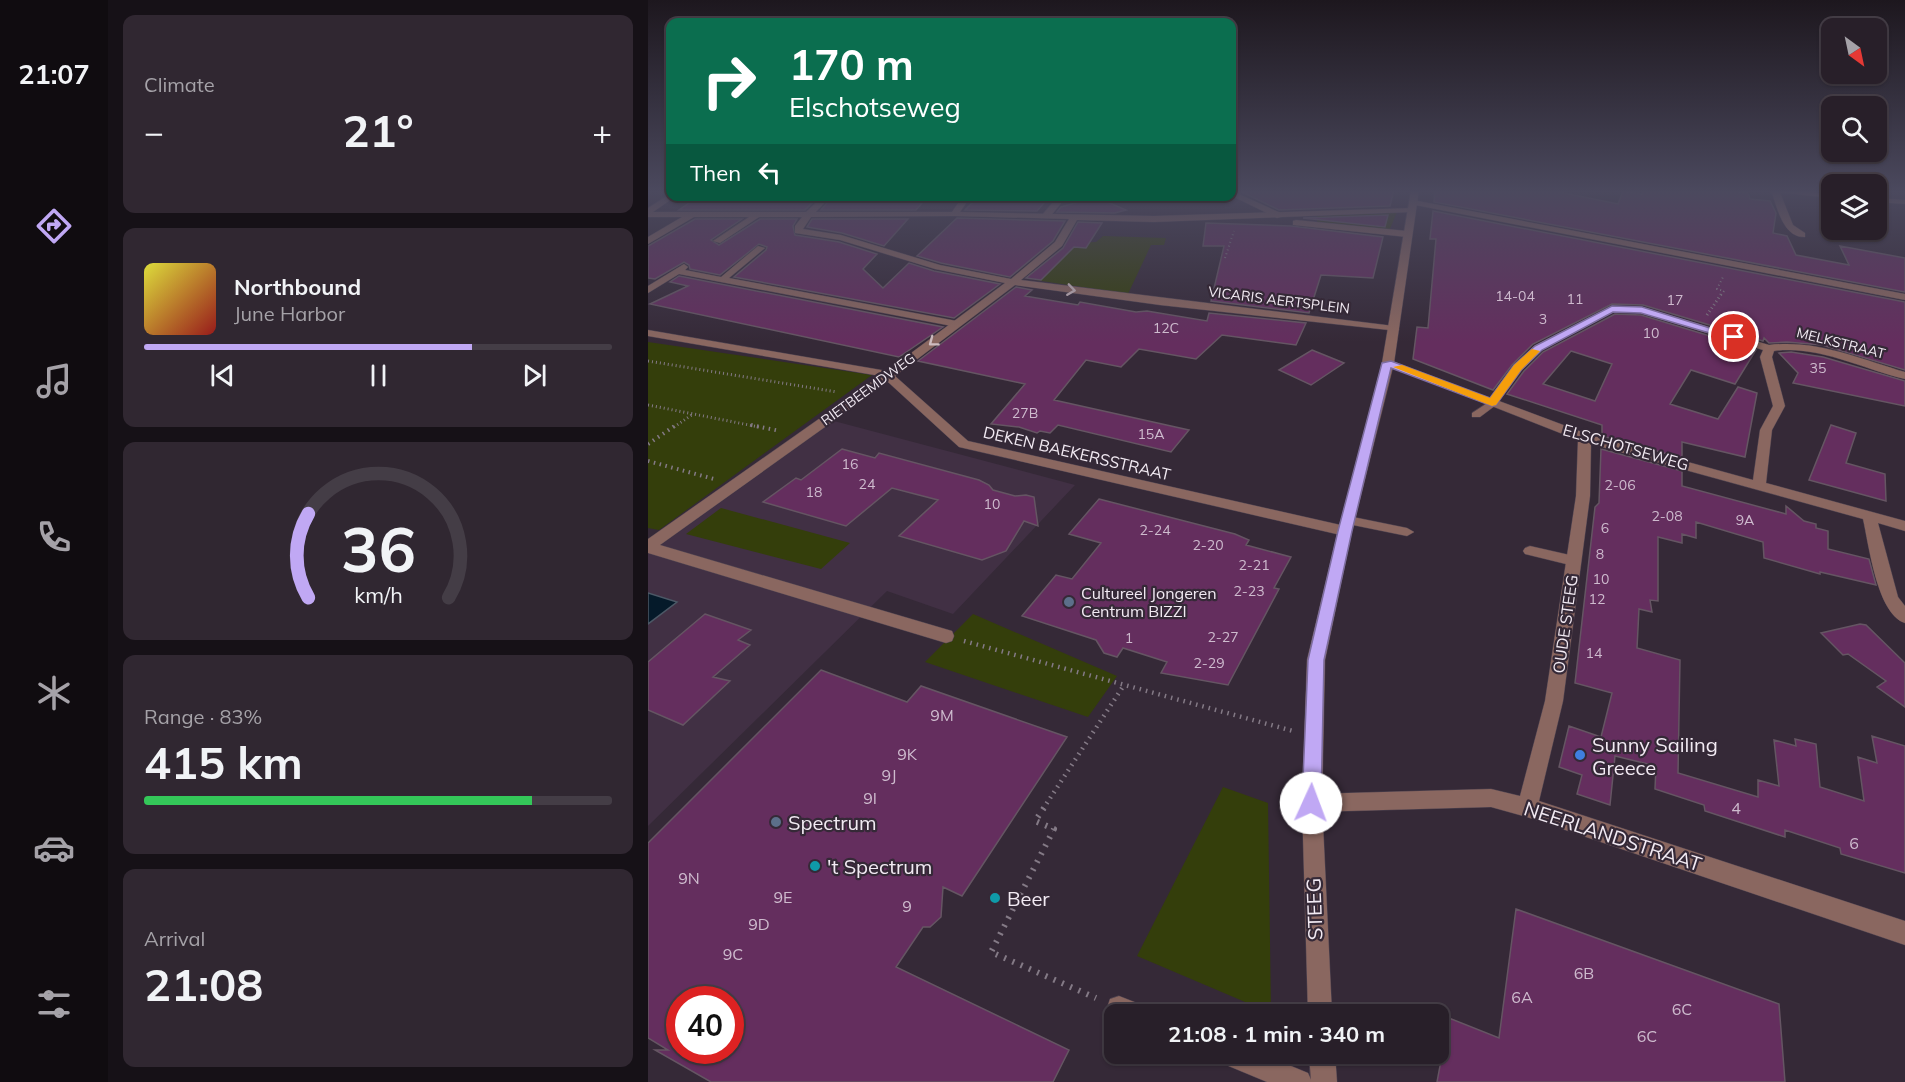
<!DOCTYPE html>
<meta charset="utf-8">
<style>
body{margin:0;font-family:Mulish,sans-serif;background:#302731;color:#f1f3f6;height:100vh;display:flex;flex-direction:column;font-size:22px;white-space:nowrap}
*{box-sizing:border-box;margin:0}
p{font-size:20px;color:#a5a2a8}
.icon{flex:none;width:33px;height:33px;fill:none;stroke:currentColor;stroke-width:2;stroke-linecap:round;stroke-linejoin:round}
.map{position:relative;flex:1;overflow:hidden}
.drawer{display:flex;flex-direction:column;gap:15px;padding:15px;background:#161117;width:540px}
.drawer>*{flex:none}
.guide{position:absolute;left:18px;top:18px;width:570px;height:183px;border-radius:12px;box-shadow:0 2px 4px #0004,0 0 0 2px #443d46;background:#0b6e4f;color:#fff;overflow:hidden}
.needle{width:39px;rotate:147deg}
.controls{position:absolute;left:1173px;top:18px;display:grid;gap:12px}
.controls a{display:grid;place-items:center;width:66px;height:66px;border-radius:12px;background:#281f29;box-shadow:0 2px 4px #0004,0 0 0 2px #443d46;font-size:30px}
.speed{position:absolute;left:18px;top:986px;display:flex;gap:12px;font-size:30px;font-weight:700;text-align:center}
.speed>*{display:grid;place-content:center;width:78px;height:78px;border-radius:50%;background:#281f29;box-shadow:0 2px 4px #0004,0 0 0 2px #443d46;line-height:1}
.speed .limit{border:9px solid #d22;background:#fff;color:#111}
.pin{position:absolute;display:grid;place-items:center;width:51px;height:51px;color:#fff;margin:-26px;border:3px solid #fff;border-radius:50%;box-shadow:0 2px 6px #0007}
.me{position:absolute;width:66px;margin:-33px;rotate:2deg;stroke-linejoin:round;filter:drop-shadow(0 0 4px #0008)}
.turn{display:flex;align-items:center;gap:21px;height:126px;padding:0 24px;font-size:27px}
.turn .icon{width:78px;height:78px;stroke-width:2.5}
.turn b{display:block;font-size:42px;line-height:51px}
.then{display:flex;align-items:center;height:57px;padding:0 24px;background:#0003;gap:12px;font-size:22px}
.big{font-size:45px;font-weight:700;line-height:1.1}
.drawer .card{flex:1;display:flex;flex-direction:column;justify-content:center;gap:9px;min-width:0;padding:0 21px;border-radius:12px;background:#302731}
.drawer .dial{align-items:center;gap:0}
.dial svg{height:156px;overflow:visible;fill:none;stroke:#443d46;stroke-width:7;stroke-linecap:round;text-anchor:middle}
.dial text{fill:#f1f3f6;stroke:none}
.song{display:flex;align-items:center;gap:18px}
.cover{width:72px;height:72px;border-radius:9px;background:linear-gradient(135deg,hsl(60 70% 55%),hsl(0 70% 35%))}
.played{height:6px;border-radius:3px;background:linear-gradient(90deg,#c0a8f4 70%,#443d46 70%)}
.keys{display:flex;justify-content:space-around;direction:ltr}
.heat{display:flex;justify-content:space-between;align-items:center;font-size:33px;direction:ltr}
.charge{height:9px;border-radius:4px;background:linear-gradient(90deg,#34c759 83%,#443d46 0)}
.trip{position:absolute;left:456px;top:1004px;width:345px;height:60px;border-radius:12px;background:#281f29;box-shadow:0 2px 4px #0004,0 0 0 2px #443d46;font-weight:700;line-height:60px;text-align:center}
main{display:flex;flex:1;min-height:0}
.dock{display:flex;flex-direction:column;width:108px;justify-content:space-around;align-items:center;background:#100c10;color:#a5a2a8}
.dock .icon{width:42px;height:42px}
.dock .selected{color:#c0a8f4}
.dock b{font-size:27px;color:#f1f3f6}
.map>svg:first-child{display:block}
</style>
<main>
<nav class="dock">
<b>21:07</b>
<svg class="icon selected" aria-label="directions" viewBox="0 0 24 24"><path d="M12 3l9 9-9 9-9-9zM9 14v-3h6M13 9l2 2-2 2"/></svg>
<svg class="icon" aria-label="music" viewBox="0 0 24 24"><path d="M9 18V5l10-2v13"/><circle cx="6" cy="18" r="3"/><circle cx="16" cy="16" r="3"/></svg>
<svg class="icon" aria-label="phone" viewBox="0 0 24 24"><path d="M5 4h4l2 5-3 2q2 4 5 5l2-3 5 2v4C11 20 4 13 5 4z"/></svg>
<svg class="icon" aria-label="climate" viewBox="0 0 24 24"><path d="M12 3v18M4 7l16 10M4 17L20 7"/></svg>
<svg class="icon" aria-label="car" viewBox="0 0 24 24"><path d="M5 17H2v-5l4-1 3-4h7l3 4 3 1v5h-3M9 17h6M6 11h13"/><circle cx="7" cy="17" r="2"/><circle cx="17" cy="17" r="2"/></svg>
<svg class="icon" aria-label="filters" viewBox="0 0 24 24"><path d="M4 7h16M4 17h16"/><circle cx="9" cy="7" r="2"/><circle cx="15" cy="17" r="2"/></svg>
</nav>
<section class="drawer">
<div class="card"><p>Climate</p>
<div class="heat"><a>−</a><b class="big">21°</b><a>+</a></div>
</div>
<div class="card">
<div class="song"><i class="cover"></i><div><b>Northbound</b><p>June Harbor</p></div></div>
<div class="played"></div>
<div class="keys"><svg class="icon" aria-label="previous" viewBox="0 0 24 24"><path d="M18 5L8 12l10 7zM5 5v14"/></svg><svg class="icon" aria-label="pause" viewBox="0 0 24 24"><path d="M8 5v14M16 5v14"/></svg><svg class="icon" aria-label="next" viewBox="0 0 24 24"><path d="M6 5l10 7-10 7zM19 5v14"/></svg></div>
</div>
<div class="card dial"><svg viewBox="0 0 100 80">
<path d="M14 69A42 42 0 1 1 86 69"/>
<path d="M14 69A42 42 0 0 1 14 26" stroke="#c0a8f4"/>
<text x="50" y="56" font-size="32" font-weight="700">36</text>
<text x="50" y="72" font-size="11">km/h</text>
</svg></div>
<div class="card"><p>Range · 83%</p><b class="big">415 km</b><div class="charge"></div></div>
<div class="card"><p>Arrival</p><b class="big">21:08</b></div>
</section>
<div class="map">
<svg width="1257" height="1082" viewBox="0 0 1257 1082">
<rect width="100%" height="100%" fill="#352937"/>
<path fill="#413044" d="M186,421l241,64 -122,129 -66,-23 -239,235v-272z"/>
<path fill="#343e0b" d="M749,212l-8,19 -72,-8v-8z
M455,236l63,2 -2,7h-13l-23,49 -93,-14 34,-37 27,-1z
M0,342l224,33 -213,155 -11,-2z
M73,508l129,35 -29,26 -135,-35z
M325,614l144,62 -29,41 -163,-55z
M575,787l45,16 3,210 -134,-57z"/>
<path fill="#051a2a" stroke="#4c5866" stroke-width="1.5" d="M0,593l29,9 -29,22z"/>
<path fill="#642e5e" stroke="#655563" stroke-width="1.5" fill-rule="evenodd" d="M590,190h156l-4,16 -111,4z
M787,190h114l69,14 5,-13 19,3v-4h79l27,3 2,6 20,2 6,12 -3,20 14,3 9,19 53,10 -9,-19 65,12v34l-471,-90z
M51,196h120l-14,14h-126z
M185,196h95l-12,14h-95z
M331,196h71l-13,15 -72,-1z
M448,197l30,13 -11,3 -58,-1 4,-5z
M785,211l472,91v68l-83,-25 -35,-3 -18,1 -5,-5 -1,3 -120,-36 -31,-1 -79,40 -21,21 -19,25 -80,-31 4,-32 11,1 8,-89h-6z
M740,215l-3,12 -82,-9z
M309,218l108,3 -12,20 -43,36 -69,-14 -24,-7z
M47,219h47l-31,21 8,5 41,-26h37l-4,7 2,9 44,7 38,12 -14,15 20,19 26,-25 25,8 66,13 -46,34 -220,-41 32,-27 1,-3 -8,-3 -39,31 -30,-6 -1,-4 -5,-3 -29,17 -7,-1v-32z
M164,219h96l-24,27 -42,-13 -35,-6z
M430,222l24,1 -16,25 -12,-1 -33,33 -15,-2 37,-30z
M558,223l85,3 92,11 -10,41 -52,-3 -12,38 -98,-12 13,-55h-21z
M31,276l264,51 -44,30 -249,-53 38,-18 -18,-4z
M368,287l16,3 -7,6 53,9 2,-3 56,10 11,-1 60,10 2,-8 97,10 -10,22 -74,-10 -26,24 -57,-10 -18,18 -35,-7 -32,40 135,30 -18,22 -113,-27 -8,8 -10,-2 -3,2 -18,-6 -28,-3 34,-40 -107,-23z
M967,314l26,1 115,35 -21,34 -44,-14 -21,34 48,15 20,-32 19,6 -12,64 -63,-15v16l-80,-22v-11l-95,-31 17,-23 19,-19zM923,351l41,13 -17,37 -52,-17z
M664,350l32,13 -33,22 -32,-15z
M1143,352l32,5 82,24v25l-112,-23 5,-10 -19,-20z
M1183,425l25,8 -10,30 39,11 1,27 -77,-21z
M194,449l33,9 4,-5 100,27 10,5 4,5 22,6 11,-1 8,2 4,29 -14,-5 -18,30 -24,9 -83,-24 39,-36 -46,-12 -46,38 -83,-24 33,-24 5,2z
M953,449l81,22v15l104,28v-8l18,15 12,3v4l12,3v18l41,10 7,26 -56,-13v2l-56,-16 -1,-16 -67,-20v16l-14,-4v9l-24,-6v64l-8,-1 2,12 -13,-3 -2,39 43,12 -2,113 80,24v-17l21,6 -5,-46 22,6 -1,-7 21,5 4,43 44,14 -6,-44 19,6 -5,-27 33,10v127l-64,-19 -1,-6 -55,-18v7l-80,-26 -1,-6 -49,-16 1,-23 -41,-10 -5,49 -33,-11 5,-19 -23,-8 10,-41 32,11 11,-44 -37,-10 20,-176 4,-4z
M451,499l136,35 14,6 -3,5 45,12 -17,31 5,1 -51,96 -67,-12 6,-11 -44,-14 -6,9 -13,-4 -8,-13 -74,-24 34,-41 16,4 29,-36 -32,-9z
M57,614l46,16 -13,10 12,5 -37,32 17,4 -47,44 -35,-15v-48z
M1212,624l6,1 39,38v44l-28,-20 9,-6 -38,-27 -5,1 -22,-22z
M173,670l86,32 14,-16 146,51 -105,159 -19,-9 -2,30 -11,10h-7l-27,40 173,83 -16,32h-342l-56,-32h13l-20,-12v-195zM32,999h50v51h-50z
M868,909l263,95 6,78h-348l12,-64 50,20z"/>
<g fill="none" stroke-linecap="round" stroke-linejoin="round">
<defs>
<path id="service" d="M175,196h8l-20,21h-6v-4z
M107,213l7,2 -42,28 -7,-2z
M110,246l7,2 -36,30 228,43 5,3 -5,3 -278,-53 -31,19v-7l36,-22 4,3 -3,3 36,7z
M844,400l4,1v4l-16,12h-8v-4z
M700,516l59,12 7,4 -7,4 -64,-13 -2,-3 2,-3z
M882,546l44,10 7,5 -7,5 -49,-12 -2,-3 2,-3z"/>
<path id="pedestrian" d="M584,191l51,23 1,2 -7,2 -45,-22z
M410,196h9l-18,22h-6v-4z"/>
<path id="minor" d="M1123,190h8l14,35 12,8v4c-22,1 -28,-30 -34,-47z
M22,194v2h6l-23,16h299l11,-16h8l-11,16 194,4 260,-8v4h-3l-257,10 -77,-2 -15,26 -41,34 373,46 5,3 -1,2 -238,-26 -145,-20 -120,91 73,65 377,85 7,5 -7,5 -386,-89 -71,-65 -228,163 292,86 2,5 -2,5 -6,2 -298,-90v-14l232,-163 -232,-40v-6l239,41 118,-88 -70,-14 -95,-29 -45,-7v-7l7,-9h-108l-46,27v-7l34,-20h-34v-9zM306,216l115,3 -14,23 -44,37 -71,-14 -99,-30 -38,-6 8,-12z
M765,200l492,94v6l-495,-96 -1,-2z
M648,220l111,11 4,3 -4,3 -114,-12v-4z
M964,306l30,1 127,38c47,-6 92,14 136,27v7c-43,-10 -86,-34 -131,-28l-2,6 13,49 -13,24 -6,53 139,38v10l-27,-8 20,74 7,9v17c-28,-9 -36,-78 -42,-104l-272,-75 -1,52 -27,205 -24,100 366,120v24l-378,-128 -36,-10 -179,5 -7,-2 -3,-7 3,-7 7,-2 179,-5 29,7 25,-95 31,-205 2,-56 -196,-77 6,-3 4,1 98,37 24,-32 20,-20zM966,312l27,1 122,37 -3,7 13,49 -13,24 -7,50 -163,-45 -91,-34 23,-31 20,-20z
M471,996l23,9 3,9h-31v5l-4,-2 -3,-9 3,-9z
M567,1053h45l48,20 4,9h-45l-48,-20z"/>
<path id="tertiary" d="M763,190h8l-25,173 -42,168 -27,129 -3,143 10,211h-24l-6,-211 5,-143 31,-129 44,-168z
M1123,190l61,4v4l-57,-6z
M1228,198l29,2v4l-29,-2z
M661,1053h26l2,29h-26z"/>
</defs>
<use href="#service" stroke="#4f4451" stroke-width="1"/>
<use href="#pedestrian" stroke="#4f4451" stroke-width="1"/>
<use href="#minor" stroke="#4f4451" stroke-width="1"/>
<use href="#tertiary" stroke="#4f4451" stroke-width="1"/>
<path stroke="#847a86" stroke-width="2" stroke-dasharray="1 3" stroke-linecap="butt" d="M577,258l9,-27
M1073,295l3,-4 -7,-2 6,-12"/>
<path stroke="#847a86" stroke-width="3" stroke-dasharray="1 3" stroke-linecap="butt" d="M1059,315l15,-22
M0,361l189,31
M0,405l111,22
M26,427l19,-13"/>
<path stroke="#847a86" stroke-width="4" stroke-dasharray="1.5 4.5" stroke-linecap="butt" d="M103,425l29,6
M0,444l28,-19
M0,461l66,18"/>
<path stroke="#847a86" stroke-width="4.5" stroke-dasharray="1.5 5" stroke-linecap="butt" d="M316,641l329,90
M395,809l81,-124"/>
<path stroke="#847a86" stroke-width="6" stroke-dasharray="2 7" stroke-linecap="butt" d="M396,808l-9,13 19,8 -63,123 105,46"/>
<use href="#service" fill="#8a6760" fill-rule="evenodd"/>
<use href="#pedestrian" fill="#8a6760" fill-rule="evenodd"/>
<use href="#minor" fill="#8a6760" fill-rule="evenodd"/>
<use href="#tertiary" fill="#8a6760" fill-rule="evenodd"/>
</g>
<defs><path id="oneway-chevron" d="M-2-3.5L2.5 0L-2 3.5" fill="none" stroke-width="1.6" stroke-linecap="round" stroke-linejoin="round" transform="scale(1.5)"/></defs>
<g stroke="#cebcc0">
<use href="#oneway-chevron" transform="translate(423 290) rotate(8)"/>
<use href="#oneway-chevron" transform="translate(285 342) rotate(143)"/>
</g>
<linearGradient id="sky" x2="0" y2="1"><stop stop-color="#1d171e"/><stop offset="0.56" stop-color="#4b495e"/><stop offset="1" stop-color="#4b495e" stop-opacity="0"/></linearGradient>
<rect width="1257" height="342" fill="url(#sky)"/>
<path fill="#c0a8f4" stroke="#7d6d9f" stroke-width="1.5" d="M964,306l30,1 97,30 -9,2 -89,-26 -28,-1 -71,38 -21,20 -25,35 -4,1 -101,-38 -39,163 -28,129 -3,143 -3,6 -7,3 -6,-3 -3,-6 6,-143 30,-129 44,-168 9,-2 99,37 24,-33 21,-19z"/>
<path fill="#f59e0b" d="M884,349l8,2 -19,19 -25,35 -4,1 -99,-39 9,-2 88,33 24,-33z"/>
<g fill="#5c6f8a" stroke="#352937" stroke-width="2">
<circle cx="421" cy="602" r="6"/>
<circle cx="128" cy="822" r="6"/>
</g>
<circle fill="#3f7fe0" stroke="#352937" stroke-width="2" cx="932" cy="755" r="6"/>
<g fill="#0f9aa8" stroke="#352937" stroke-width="2">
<circle cx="167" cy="866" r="6"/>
<circle cx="347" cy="898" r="6"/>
</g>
<g text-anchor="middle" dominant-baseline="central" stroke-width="4.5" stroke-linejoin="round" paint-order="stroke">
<g font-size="14" fill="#cebbce">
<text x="867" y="296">14-04</text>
<text x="927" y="299">11</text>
<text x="1027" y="300">17</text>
<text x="895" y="319">3</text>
<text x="518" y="328">12C</text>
<text x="1003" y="333">10</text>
<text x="1170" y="368">35</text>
<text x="377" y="413">27B</text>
<text x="503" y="434">15A</text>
<text x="202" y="464">16</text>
<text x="219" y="484">24</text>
<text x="972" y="485">2-06</text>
<text x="166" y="492">18</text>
<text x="344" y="504">10</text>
<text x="1019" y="516">2-08</text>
<text x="1097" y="520">9A</text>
<text x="957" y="528">6</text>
<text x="507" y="530">2-24</text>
<text x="560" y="545">2-20</text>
<text x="952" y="554">8</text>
<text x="606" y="565">2-21</text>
<text x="953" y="579">10</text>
<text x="601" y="591">2-23</text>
<text x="949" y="599">12</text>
<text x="575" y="637">2-27</text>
<text x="481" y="638">1</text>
<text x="946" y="653">14</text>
<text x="561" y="663">2-29</text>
</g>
<g font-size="14" fill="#f2eaf3" stroke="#352937">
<text transform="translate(631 300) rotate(7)">VICARIS AERTSPLEIN</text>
<text transform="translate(1193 343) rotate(14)">MELKSTRAAT</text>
<text transform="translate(220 389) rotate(-36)">RIETBEEMDWEG</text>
</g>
<g font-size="16" fill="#f2eaf3" stroke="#352937">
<text transform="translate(978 447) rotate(16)">ELSCHOTSEWEG</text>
<text transform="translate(429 453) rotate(13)">DEKEN BAEKERSSTRAAT</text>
<text transform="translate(917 624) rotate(-82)">OUDE STEEG</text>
</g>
<g font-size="16" fill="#f2eaf3" stroke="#352937" text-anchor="start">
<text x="433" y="593">Cultureel Jongeren<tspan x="433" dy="18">Centrum BIZZI</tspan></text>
</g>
<g font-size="16" fill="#cebbce">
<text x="294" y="715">9M</text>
<text x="259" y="754">9K</text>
<text x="241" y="775">9J</text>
<text x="222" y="798">9I</text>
<text x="1088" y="808">4</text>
<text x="1206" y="843">6</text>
<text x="41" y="878">9N</text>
<text x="135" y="897">9E</text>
<text x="259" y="906">9</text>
<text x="111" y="924">9D</text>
<text x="85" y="954">9C</text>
<text x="936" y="973">6B</text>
<text x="874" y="997">6A</text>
<text x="1034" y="1009">6C</text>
<text x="999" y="1036">6C</text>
</g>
<g font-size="20" fill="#f2eaf3" stroke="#352937" text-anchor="start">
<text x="944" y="744">Sunny Sailing<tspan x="944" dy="23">Greece</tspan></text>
<text x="140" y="822">Spectrum</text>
<text x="179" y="866">'t Spectrum</text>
<text x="359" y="898">Beer</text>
</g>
<g font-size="20" fill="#f2eaf3" stroke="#352937">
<text transform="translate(965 836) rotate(18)">NEERLANDSTRAAT</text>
<text transform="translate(666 909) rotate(-92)">STEEG</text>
</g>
</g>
</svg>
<div class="controls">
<a><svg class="needle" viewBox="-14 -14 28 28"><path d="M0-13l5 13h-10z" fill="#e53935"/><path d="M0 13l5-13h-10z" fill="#a5a2a8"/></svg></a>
<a><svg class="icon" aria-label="search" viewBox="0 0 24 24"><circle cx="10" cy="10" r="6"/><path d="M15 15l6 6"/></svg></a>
<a><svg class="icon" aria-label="layers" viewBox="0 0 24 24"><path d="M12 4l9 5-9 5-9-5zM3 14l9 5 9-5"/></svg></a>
</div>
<div class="speed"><div class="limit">40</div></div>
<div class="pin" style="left:1086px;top:337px;background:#d93025"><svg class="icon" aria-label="arrive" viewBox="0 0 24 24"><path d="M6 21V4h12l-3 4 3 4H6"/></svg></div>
<svg class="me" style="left:663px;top:803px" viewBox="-20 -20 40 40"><circle r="19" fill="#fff"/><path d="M0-13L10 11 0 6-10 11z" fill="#c0a8f4"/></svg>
<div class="trip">21:08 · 1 min · 340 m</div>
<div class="guide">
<div class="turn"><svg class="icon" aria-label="right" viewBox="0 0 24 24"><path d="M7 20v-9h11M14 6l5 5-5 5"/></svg><div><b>170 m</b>Elschotseweg</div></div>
<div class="then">Then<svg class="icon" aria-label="left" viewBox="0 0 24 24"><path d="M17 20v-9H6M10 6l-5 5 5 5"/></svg></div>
</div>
</div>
</main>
